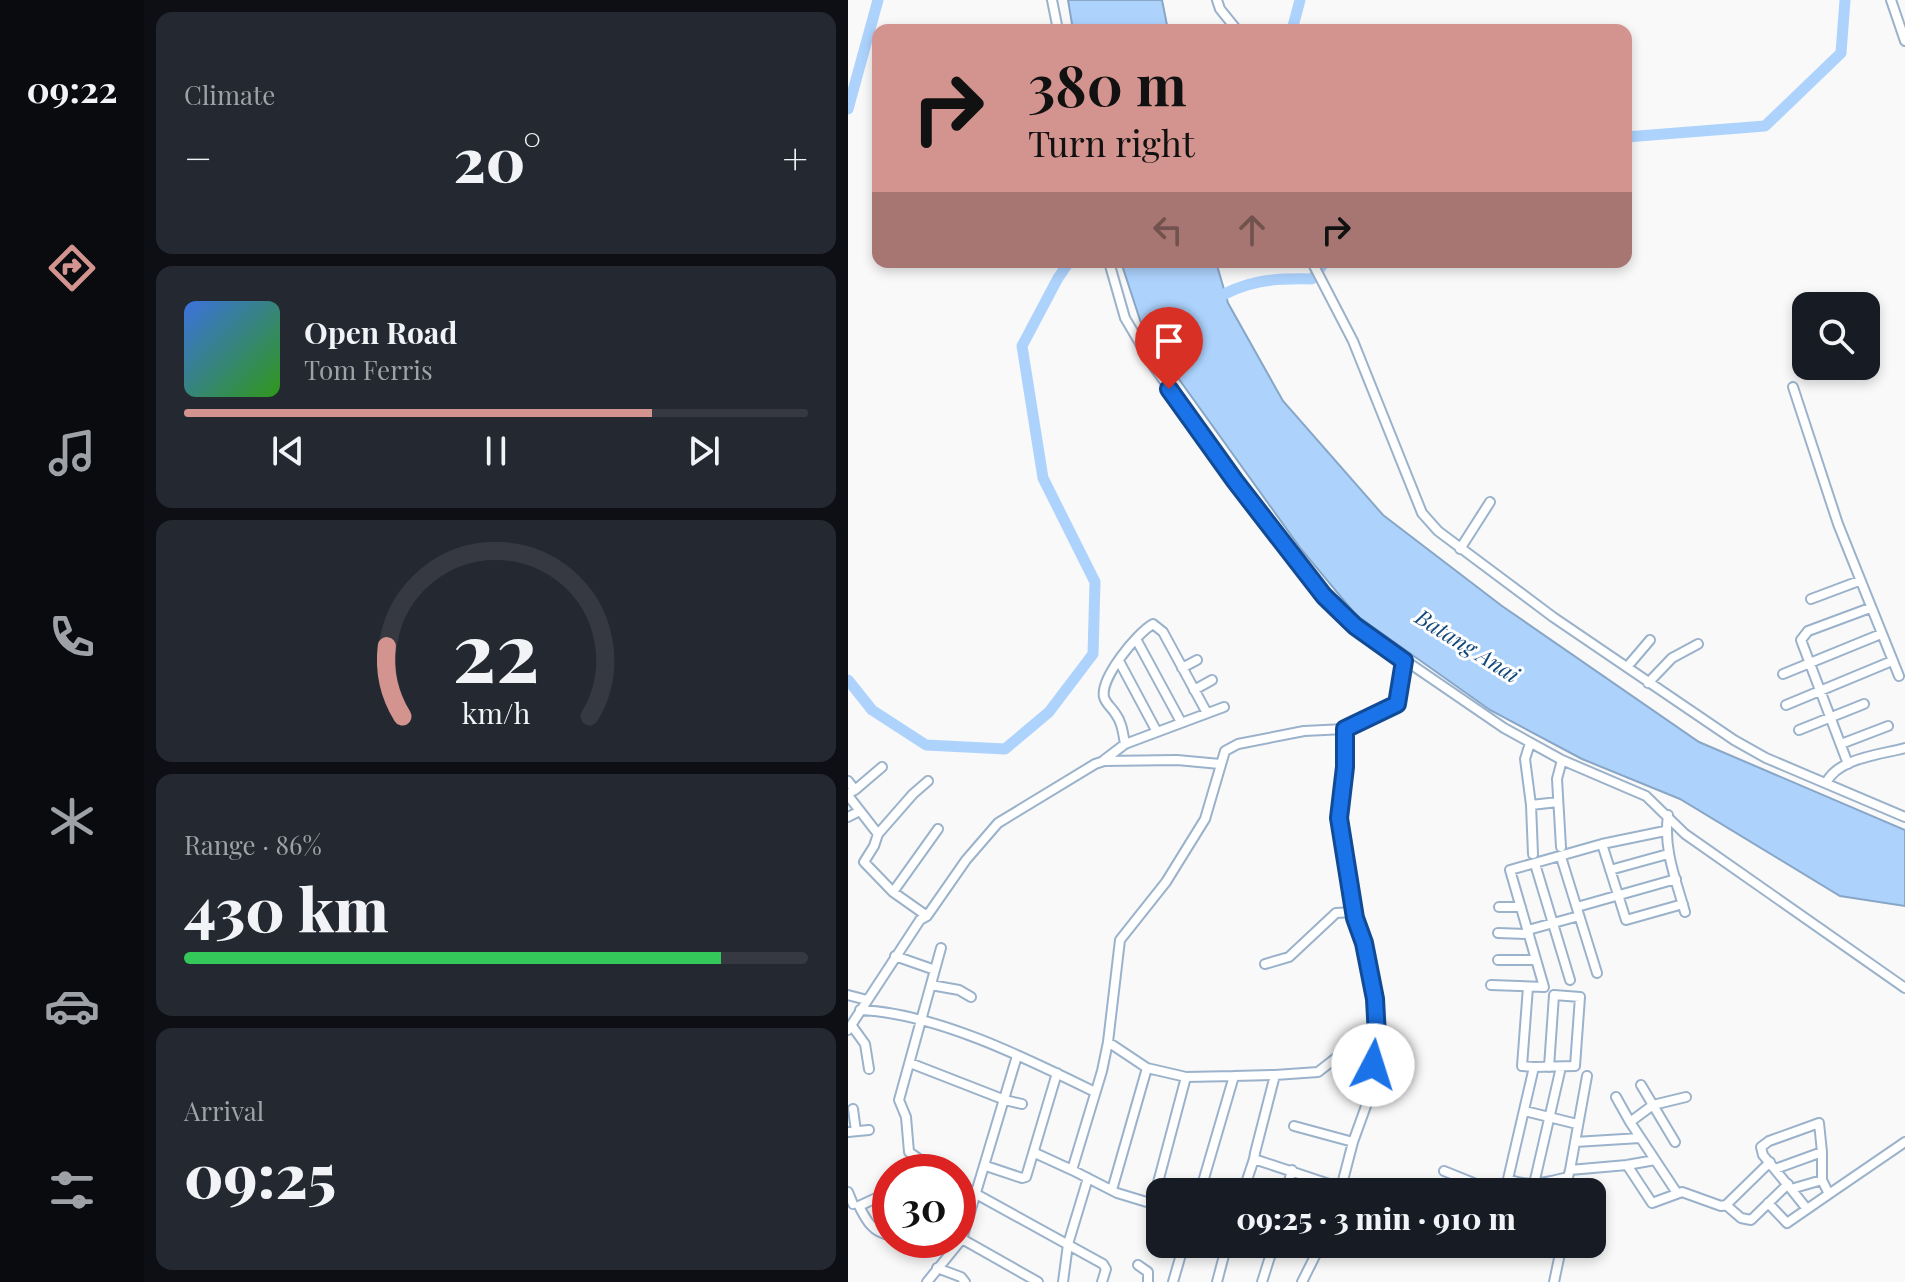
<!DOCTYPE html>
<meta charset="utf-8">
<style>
body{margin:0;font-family:"Playfair Display",serif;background:#242831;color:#f1f3f6;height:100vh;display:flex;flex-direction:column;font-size:30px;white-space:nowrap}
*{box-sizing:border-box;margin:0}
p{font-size:26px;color:#9ea1a6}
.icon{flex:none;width:44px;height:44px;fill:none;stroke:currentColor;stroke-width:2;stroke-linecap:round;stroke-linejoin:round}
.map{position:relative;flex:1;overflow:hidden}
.sheet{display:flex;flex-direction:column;gap:12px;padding:12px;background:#0d0f14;width:704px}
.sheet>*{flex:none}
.guide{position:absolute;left:24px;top:24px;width:760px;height:244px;border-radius:16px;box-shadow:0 4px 12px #0003;background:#d3948f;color:#111;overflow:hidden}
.tools{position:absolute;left:944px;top:292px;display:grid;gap:16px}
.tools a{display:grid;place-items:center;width:88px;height:88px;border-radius:16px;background:#171b24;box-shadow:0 4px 12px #0003;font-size:40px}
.speed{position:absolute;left:24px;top:1154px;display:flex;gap:16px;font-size:40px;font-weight:700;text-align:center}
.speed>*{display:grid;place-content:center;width:104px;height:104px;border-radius:50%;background:#171b24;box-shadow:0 4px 12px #0003;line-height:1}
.speed .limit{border:12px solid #d22;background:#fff;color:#111}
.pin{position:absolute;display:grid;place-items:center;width:68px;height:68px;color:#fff;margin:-82px -34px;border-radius:50% 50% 50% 0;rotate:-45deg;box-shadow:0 0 8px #0007}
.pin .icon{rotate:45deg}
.me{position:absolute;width:88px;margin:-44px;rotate:5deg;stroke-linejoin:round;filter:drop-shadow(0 0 6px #0008)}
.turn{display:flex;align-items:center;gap:28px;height:168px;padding:0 24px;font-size:36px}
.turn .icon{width:104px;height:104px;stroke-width:2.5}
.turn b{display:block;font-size:56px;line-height:68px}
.lanes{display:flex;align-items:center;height:76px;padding:0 24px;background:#0003;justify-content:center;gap:40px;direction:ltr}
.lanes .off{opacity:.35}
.big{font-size:60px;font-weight:800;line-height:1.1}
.sheet .tile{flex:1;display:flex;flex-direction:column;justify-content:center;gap:12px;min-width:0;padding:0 28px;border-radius:16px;background:#242831}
.sheet .dial{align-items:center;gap:0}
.dial svg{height:208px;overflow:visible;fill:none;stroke:#363941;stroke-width:7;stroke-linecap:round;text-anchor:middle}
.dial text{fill:#f1f3f6;stroke:none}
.song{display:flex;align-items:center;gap:24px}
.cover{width:96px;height:96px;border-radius:12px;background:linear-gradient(135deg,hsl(220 70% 55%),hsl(110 70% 35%))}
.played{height:8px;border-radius:4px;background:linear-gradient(90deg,#d3948f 75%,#363941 75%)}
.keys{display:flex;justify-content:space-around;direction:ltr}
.heat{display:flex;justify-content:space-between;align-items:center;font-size:44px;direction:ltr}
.charge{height:12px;border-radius:6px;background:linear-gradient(90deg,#34c759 86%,#363941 0)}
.trip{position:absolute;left:298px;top:1178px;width:460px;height:80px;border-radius:16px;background:#171b24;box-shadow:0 4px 12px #0003;font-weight:800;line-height:80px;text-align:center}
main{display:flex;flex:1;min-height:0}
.dock{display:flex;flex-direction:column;width:144px;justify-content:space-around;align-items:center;background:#090b0e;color:#9ea1a6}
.dock .icon{width:56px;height:56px}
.dock .selected{color:#d3948f}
.dock b{font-size:36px;color:#f1f3f6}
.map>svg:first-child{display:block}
</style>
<main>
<nav class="dock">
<b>09:22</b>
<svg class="icon selected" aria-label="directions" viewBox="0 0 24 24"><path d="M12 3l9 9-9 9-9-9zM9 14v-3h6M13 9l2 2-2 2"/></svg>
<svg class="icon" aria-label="music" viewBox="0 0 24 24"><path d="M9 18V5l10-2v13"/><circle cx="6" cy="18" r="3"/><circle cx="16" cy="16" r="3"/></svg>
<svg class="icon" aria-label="phone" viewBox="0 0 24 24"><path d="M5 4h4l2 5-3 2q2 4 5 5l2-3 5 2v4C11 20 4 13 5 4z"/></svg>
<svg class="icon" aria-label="climate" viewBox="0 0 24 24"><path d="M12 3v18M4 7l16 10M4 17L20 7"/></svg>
<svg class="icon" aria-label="car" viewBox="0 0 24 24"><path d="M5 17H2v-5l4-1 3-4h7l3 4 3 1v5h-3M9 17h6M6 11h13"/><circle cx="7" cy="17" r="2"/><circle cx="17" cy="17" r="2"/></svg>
<svg class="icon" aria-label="filters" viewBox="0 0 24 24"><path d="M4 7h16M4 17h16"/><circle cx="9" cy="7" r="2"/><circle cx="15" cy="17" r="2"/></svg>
</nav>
<section class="sheet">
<div class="tile"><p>Climate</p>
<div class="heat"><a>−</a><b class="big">20°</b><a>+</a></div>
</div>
<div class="tile">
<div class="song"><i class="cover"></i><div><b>Open Road</b><p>Tom Ferris</p></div></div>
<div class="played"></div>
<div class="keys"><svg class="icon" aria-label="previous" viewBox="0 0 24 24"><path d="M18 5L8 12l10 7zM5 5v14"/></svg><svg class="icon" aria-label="pause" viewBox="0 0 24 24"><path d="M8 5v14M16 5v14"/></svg><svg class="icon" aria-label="next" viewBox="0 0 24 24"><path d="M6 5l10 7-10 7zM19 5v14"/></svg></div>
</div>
<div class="tile dial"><svg viewBox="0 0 100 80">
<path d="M14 69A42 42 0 1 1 86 69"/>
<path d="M14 69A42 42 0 0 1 8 42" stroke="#d3948f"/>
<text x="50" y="56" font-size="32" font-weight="700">22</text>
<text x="50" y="72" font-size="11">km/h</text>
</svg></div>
<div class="tile"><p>Range · 86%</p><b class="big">430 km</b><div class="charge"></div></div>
<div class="tile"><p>Arrival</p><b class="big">09:25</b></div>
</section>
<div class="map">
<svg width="1057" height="1282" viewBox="0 0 1057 1282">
<rect width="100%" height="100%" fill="#f9f9f9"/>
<path fill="#add3fd" stroke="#88a6c6" stroke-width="2" d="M220,0h94l6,30h-95z
M273,262h95l12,41 55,98 100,114 119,91 197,136 206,88v76l-65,-10 -160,-97 -98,-40 -92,-49 -134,-95 -55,-66 -158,-220z"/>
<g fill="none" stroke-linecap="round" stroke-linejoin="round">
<path stroke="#add3fd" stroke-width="11" d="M444,30l8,-30
M0,109l30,-109
M778,137l139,-11 76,-73 4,-53
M365,301c31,-21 62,-23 99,-22l13,-17
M0,680l24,30 54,35 79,4 44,-37 44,-58 2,-72 -52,-104 -21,-132 36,-68 11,-16"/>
<defs>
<path id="minor" d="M204,0l6,30
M369,0l3,9 17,21
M1043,0l14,41
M261,262l16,56 29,49 142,195 37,44 22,20 149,102 58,32 84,36 39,38 220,154
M464,262l41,79 69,172 16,18 115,86 181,123 32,18 139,59
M945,387l45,137 61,152
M612,549l30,-47
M963,599l48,-18
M288,639l45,83
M271,661l38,71
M779,667l23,-27
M334,668l15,-8
M935,674l98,-40
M800,683l24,-25 26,-14
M346,690l18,-10
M938,705l106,-44
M497,729v38l-6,51 15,94
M951,730l65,-26
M682,743l-5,16 6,46 27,-3
M277,744c-2,-11 -3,-22 -10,-31 -3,-5 -9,-9 -11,-16 -4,-19 33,-64 49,-73l10,8 44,81
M993,744l47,-18
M256,760l21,-16 99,-37
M1000,764l-47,-124 7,-9 62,-23
M0,781l7,9 -6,3 1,5 28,36 -4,12 -10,16 29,30 34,24
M978,783c12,-25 53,-28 79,-35
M7,790l27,-23
M683,805l2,49
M820,815c-5,34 8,65 17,97
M0,817l12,-6
M30,834l35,-40 15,-13
M754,844l24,76 57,-16
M713,847l-4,-68 5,-19
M713,857l36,116
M687,864l35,116
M762,870l58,-16
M45,892l45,-63
M651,907h22
M729,907l99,-28
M680,930l51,-14
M650,933l31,1
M47,956l40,14
M650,960h38
M417,964l24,-7 47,-44 18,-1 17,63 6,61 -11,70 -13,36 -12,46
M83,985l28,5 12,7
M643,985l53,2 -34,-117 92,-26 63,-13
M680,987l-6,79 12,1
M0,995l19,5
M12,1010c76,3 168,49 235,82
M4,1026l13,18 4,25
M0,1030l72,-110 7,-4 39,-56 32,-37 97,-59 9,-3 73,-1 43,4
M260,1042l39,26
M169,1056l-55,183 76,43
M62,1063l95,37 17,4
M701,1067l5,-72 26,2 -5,69 -41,1 -26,112c21,9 39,3 60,-2l2,-7 57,-5 28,-5
M793,1085l34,57
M768,1097l14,25 47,71
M5,1109l3,22
M677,1111l52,13
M782,1122l23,-17 33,-8
M446,1126l59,16
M0,1132l21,-2
M727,1142l65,-4
M974,1152v28
M187,1153l37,17
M779,1165l25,38 30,-11 39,14 5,-1 44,-43
M138,1166l36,12 4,-1 31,-104
M927,1169l47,-17 -3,-29 -50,18 -8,6 2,8 28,34 31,-9 7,14 76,-52
M722,1170l17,-94
M596,1171l52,21
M90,1172l-29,-20 -3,-35 -7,-17 42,-152
M720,1177v15
M110,1184l145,80 3,5 -4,13
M686,1184l27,-117
M943,1189l16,20
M264,1190l35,-122 39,9 48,-1
M494,1191l-1,-3 -87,-29 1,-6 20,-78 43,-3 18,-14 39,-4
M0,1192l5,12
M352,1192l34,-116 41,-1
M395,1192l11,-33
M438,1192l6,-22
M744,1193l8,-1
M42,1196l-5,-2 -26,12c7,14 14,27 31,29
M920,1203l19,20 42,-29
M304,1205l34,-128
M878,1205l15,13 10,2 37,-36
M312,1206l-43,-13 -45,-23 30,-99 6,-29 12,-102 46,-58 39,-63 20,-68 13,-7 66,-13 41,-2 49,-24 6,-7 4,-37
M52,1240l6,2 3,-2
M660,1244l26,5
M687,1244l-1,5 26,4
M290,1265l10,7v10
M89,1268l24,9 4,5
M79,1282l35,-43 -3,-2
M215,1282l5,-38 20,-66
M325,1282l11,-38
M369,1282l10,-38
M414,1282l12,-38
M454,1282l19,-38
M706,1282l8,-38"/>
</defs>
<use href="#minor" stroke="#9bb2cb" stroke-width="12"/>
<use href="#minor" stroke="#fff" stroke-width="8"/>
</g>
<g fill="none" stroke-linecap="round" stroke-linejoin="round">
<defs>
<path id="route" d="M321,389l66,92 89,115 31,30 49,35 -7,43 -52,25v38l-6,51 16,100 9,25 11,56 2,37 -4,29"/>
</defs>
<use href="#route" stroke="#114b97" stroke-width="20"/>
<use href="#route" stroke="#1a73e8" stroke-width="14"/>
</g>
<g text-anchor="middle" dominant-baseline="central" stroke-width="6" stroke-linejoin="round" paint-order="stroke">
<g font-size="22" font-style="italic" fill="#114779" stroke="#fff">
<text transform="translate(620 645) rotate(32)">Batang Anai</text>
</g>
</g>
</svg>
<div class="tools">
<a><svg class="icon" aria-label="search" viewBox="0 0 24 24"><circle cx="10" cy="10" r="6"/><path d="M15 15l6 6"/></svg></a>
</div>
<div class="speed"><div class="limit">30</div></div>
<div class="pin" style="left:321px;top:389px;background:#d93025"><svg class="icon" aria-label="arrive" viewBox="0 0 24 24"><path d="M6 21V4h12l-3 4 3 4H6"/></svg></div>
<svg class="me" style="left:525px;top:1065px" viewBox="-20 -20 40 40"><circle r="19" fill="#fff"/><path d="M0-13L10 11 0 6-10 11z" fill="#1a73e8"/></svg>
<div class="trip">09:25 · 3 min · 910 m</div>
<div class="guide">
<div class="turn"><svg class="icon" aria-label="right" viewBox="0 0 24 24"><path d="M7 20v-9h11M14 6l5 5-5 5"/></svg><div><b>380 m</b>Turn right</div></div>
<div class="lanes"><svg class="icon off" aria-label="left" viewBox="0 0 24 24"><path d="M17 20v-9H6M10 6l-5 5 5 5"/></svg><svg class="icon off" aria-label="ahead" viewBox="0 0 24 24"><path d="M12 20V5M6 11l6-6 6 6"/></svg><svg class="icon" aria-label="right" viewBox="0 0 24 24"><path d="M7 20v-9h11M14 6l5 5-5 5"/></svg></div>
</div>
</div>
</main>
